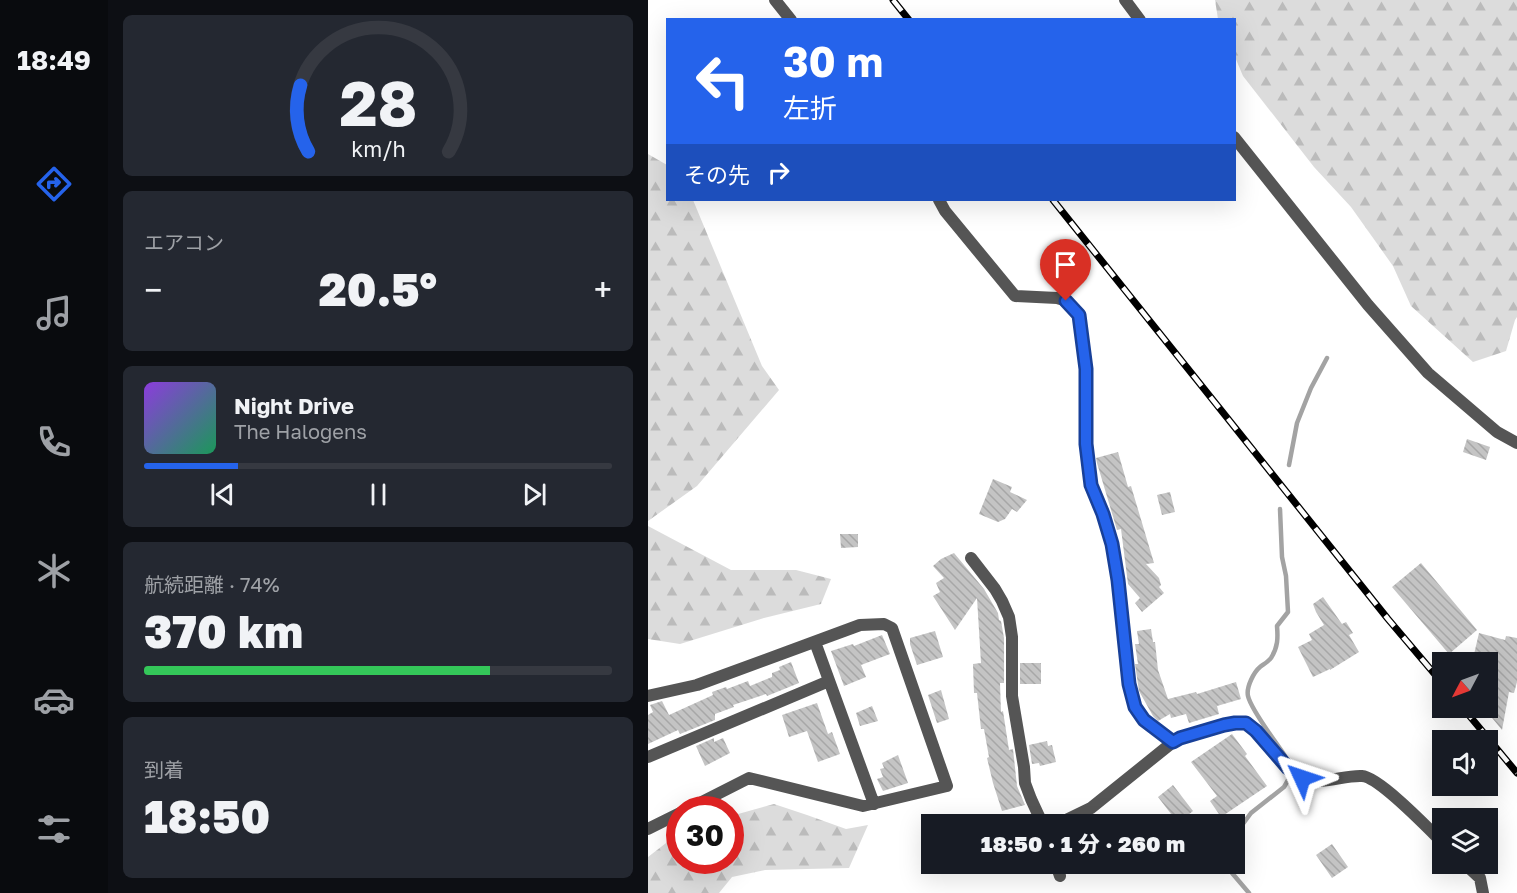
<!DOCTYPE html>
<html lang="ja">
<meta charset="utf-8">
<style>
body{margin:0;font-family:"Golos Text","Noto Sans JP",sans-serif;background:#242831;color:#f1f3f6;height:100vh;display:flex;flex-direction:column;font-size:22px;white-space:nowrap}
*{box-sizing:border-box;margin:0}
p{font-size:20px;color:#9ea1a6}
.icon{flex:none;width:33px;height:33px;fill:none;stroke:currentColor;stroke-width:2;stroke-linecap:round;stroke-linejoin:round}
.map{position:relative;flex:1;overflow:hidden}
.sheet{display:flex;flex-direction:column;gap:15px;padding:15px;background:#0d0f14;width:540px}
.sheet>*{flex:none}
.top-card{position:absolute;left:18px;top:18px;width:570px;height:183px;border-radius:0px;box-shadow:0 6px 24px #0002;background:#2563eb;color:#fff;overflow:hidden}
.needle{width:39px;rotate:229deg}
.buttons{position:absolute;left:784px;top:652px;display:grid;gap:12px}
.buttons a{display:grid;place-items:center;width:66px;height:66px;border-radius:0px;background:#171b24;box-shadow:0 6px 24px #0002;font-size:30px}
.speed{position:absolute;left:18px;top:796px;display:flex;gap:12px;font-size:30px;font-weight:700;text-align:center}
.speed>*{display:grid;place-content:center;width:78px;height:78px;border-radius:50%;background:#171b24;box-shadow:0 6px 24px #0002;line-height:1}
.speed .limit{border:9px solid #d22;background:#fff;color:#111}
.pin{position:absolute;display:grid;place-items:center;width:51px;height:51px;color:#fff;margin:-62px -26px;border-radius:50% 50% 50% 0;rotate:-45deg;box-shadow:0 0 6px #0007}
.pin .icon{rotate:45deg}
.me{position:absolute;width:66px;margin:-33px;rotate:312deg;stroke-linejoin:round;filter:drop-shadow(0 0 4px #0008)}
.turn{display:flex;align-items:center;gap:21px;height:126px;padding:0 18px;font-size:27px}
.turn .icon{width:78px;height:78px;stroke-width:2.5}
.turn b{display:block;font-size:42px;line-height:51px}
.then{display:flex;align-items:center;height:57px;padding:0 18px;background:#0003;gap:12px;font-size:22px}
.big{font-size:45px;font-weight:800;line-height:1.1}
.sheet .widget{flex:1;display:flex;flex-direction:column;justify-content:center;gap:9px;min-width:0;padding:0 21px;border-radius:9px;background:#242831}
.sheet .dial{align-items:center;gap:0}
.dial svg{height:156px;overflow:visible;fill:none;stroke:#363941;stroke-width:7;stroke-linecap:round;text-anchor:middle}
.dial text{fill:#f1f3f6;stroke:none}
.song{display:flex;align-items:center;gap:18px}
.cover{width:72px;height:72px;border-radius:9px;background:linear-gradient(135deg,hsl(270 70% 55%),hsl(150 70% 35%))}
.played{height:6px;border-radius:3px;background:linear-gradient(90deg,#2563eb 20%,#363941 20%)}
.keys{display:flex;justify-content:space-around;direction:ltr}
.heat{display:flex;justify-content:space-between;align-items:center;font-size:33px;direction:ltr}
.charge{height:9px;border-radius:4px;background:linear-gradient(90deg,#34c759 74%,#363941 0)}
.trip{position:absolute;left:273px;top:814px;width:324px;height:60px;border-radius:0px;background:#171b24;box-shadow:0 6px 24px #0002;font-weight:800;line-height:60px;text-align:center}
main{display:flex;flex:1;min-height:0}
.tab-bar{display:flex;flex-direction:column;width:108px;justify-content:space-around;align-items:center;background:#090b0e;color:#9ea1a6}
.tab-bar .icon{width:42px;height:42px}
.tab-bar .on{color:#2563eb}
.tab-bar b{font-size:27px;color:#f1f3f6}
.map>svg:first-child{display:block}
</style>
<main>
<nav class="tab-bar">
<b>18:49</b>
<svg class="icon on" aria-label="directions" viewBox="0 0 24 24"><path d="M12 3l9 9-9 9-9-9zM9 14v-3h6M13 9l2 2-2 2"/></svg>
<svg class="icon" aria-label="music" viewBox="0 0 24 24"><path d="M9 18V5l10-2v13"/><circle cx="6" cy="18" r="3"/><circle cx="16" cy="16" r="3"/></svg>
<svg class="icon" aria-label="phone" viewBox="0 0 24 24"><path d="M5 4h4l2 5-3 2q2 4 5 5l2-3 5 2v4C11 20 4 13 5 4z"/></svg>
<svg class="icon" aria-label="climate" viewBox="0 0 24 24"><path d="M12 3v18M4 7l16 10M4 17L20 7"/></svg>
<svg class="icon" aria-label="car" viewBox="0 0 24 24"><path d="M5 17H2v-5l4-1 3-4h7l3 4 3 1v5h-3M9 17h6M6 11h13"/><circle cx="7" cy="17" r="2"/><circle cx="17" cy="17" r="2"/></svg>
<svg class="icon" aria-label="filters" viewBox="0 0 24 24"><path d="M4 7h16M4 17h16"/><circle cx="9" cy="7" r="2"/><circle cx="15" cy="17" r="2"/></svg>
</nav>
<section class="sheet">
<div class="widget dial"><svg viewBox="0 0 100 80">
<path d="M14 69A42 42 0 1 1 86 69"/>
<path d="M14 69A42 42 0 0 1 10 35" stroke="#2563eb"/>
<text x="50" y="56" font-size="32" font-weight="700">28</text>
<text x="50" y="72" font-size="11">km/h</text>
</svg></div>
<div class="widget"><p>エアコン</p>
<div class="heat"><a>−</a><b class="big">20.5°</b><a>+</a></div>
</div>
<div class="widget">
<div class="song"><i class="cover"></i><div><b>Night Drive</b><p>The Halogens</p></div></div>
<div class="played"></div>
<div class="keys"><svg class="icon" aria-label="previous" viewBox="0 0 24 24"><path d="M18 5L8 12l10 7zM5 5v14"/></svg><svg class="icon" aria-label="pause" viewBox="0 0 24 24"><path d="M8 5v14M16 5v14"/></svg><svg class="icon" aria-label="next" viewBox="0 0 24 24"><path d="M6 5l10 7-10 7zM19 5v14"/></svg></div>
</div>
<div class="widget"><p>航続距離 · 74%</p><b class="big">370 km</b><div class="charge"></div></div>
<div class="widget"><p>到着</p><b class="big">18:50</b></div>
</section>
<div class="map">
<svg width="869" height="893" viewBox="0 0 869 893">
<defs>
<pattern id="forest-firs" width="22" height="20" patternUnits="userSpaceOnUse" patternTransform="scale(1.5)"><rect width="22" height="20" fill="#dcdcdc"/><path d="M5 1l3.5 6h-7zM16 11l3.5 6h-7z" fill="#bbb"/></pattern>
<pattern id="building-back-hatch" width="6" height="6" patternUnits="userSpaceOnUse" patternTransform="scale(1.5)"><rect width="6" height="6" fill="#c4c4c4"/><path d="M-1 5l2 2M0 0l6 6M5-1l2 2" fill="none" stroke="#a7a7a7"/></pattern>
</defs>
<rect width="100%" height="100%" fill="#fff"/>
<path fill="url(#forest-firs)" d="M567,0h302v317l-2,3 -9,31 -33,11 -62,-56 -18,-40 -42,-59 -37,-40 -71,-91 -8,-19 -1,-37 -16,-1z
M0,154l19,11 1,35h25l69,166 17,24 -82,96 -49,35z
M0,526l83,44h65l35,9 -10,25 -57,14 -84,26 -32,-5z
M126,804l33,11 39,14 22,-4 -19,43 -84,2 -33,7 -13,16h-71v-36l31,-24 1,28h50l1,-45z"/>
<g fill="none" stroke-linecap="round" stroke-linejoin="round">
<path stroke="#a3a3a3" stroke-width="4.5" d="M641,465l8,-42 14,-35 16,-30
M632,509l2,48 4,19 2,36 -11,14c1,12 1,21 -6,32 -3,4 -7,6 -11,9 -6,5 -14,20 -12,29 3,14 28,46 37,60
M586,836l17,-23 33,-26 7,-12
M579,864l5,9 17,20"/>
</g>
<path fill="url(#building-back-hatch)" d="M819,439l23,8 -4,13 -23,-8z
M470,452l10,35 3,-1 23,77 -8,1 13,14 2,7 -2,2 5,6 -22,19 -7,-9 5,-5 -12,-14 -7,-55 -4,1 -20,-67 -1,-5z
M345,479l19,8 -2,5 17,8 -10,12 -5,-3 -7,10 -7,3 -19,-8z
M522,492l5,20 -13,3 -5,-20z
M192,534h18v13l-17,1z
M306,553l30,36 14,24 1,7 2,1 3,17v45h-4l1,29 2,-1 6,39 4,-1 4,37 8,19 -23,6 -9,-28 -6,-25 2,-1 -5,-28h-3l-4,-36h-3l-1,-29 8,-1 -4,-65 -22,32 -22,-34 7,-4 -4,-9 8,-5 -11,-12 8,-7z
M773,563l56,67 -28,24 -57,-67z
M675,597l19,27 4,-2 7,11 -4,2 10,17 -29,18v-1l-17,8 -15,-30 14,-7 -3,-6 15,-9 -8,-13 -3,-8z
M503,629l2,13h2l3,28 10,29 28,-7 1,2 39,-12 5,17 -24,7 2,8 -30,9 -3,-9 -15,4 -1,-4 -12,7 -5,-5 -14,-25 -4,-27h3l-3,-20h4l-2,-13z
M287,631l8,26 -26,8 -7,-21v-6z
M831,633l26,7 1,-4 11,2v44l-3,11 -5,-1 -7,38 -14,-17v-50h-16z
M234,635l8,19 -29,11 5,12 -22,9 -13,-35 22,-7 1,2z
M143,662l8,21 -32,13 -1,-2 -33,11 1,2 -19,7v6l-35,14 -2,-4 -30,14v-29l5,-3 -3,-7 12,-4 7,14 44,-20 -1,-3 14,-5 1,2 21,-8 2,5 22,-9v-4l8,-3 -1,-3z
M372,663h21v21h-21z
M293,690l8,29 -12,4 -9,-28z
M169,703l11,31 4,-2 8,22 -22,8 -11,-31 -18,6 -7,-22z
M224,706l6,15 -18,5 -4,-13z
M584,734l15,20 -2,2 22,30 -46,31 -11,-16 7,-5 -26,-34z
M66,738v4l9,-4 7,15 -25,13 -9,-20z
M399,741l1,5 4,-1 4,17 -16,4 -1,-3 -7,1 -3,-19z
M250,755l10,28 -25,8 -6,-12 6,-2 -3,-8 4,-1 -2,-5z
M525,785l20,26 -15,12 -20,-26z
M684,844l16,23 -16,11 -16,-23z"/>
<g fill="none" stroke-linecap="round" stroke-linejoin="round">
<path stroke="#555" stroke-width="12" d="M127,0l16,20
M291,200l6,11 70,85 42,2 10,3 12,14 7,54v75l5,41 12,29 9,30 6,36 11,104 6,23 9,13 29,22
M323,558l24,31 7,12 7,16 3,20v59l12,71 1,16 6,16 12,26
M167,642l59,162
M0,696l49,-11 163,-60 24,-1 8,4 55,158 -84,20 -114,-28 -63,32
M0,757l181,-76
M408,825l35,-17 82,-66c12,-6 62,-23 74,-18 10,4 22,22 29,30 8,9 15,20 27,24 20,8 39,-3 59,-2 17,1 67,53 81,67
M0,829l32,-16
M408,864l4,12
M817,864l15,14 3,15"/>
<path stroke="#555" stroke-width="12" d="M477,0l15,20
M586,137l134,168 60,68 69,59 20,11"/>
<defs>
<path id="rail" d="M245,0l16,20
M405,200l335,419 55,65
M815,708l54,65"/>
</defs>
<use href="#rail" stroke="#000" stroke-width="7"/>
<use href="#rail" stroke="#fff" stroke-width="4.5" stroke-dasharray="14" stroke-linecap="butt"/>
</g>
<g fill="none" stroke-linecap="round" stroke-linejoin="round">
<defs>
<path id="route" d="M418,301l13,14 7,54v75l5,41 12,29 9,30 6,36 11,104 6,23 9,13 29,22 7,-4 44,-13 11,-2h11l10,8 32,37 14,10"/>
</defs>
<use href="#route" stroke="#184099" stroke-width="15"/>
<use href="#route" stroke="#2563eb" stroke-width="10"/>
</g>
</svg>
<div class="buttons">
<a><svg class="needle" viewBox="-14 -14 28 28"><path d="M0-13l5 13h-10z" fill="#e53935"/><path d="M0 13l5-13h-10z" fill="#9ea1a6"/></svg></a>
<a><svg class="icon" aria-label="sound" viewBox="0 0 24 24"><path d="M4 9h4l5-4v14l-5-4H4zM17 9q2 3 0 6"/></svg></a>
<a><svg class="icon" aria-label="layers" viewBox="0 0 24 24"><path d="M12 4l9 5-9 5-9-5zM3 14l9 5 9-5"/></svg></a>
</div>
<div class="speed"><div class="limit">30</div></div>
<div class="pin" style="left:418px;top:301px;background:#d93025"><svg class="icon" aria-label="arrive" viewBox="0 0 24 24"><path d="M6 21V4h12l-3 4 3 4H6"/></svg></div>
<svg class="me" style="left:654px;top:778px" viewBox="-20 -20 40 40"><path d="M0-17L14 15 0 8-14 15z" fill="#2563eb" stroke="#fff" stroke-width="4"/></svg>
<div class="trip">18:50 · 1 分 · 260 m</div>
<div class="top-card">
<div class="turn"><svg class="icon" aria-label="left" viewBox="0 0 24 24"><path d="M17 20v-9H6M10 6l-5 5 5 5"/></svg><div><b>30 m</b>左折</div></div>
<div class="then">その先<svg class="icon" aria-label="right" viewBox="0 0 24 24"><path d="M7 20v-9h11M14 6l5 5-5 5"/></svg></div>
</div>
</div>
</main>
